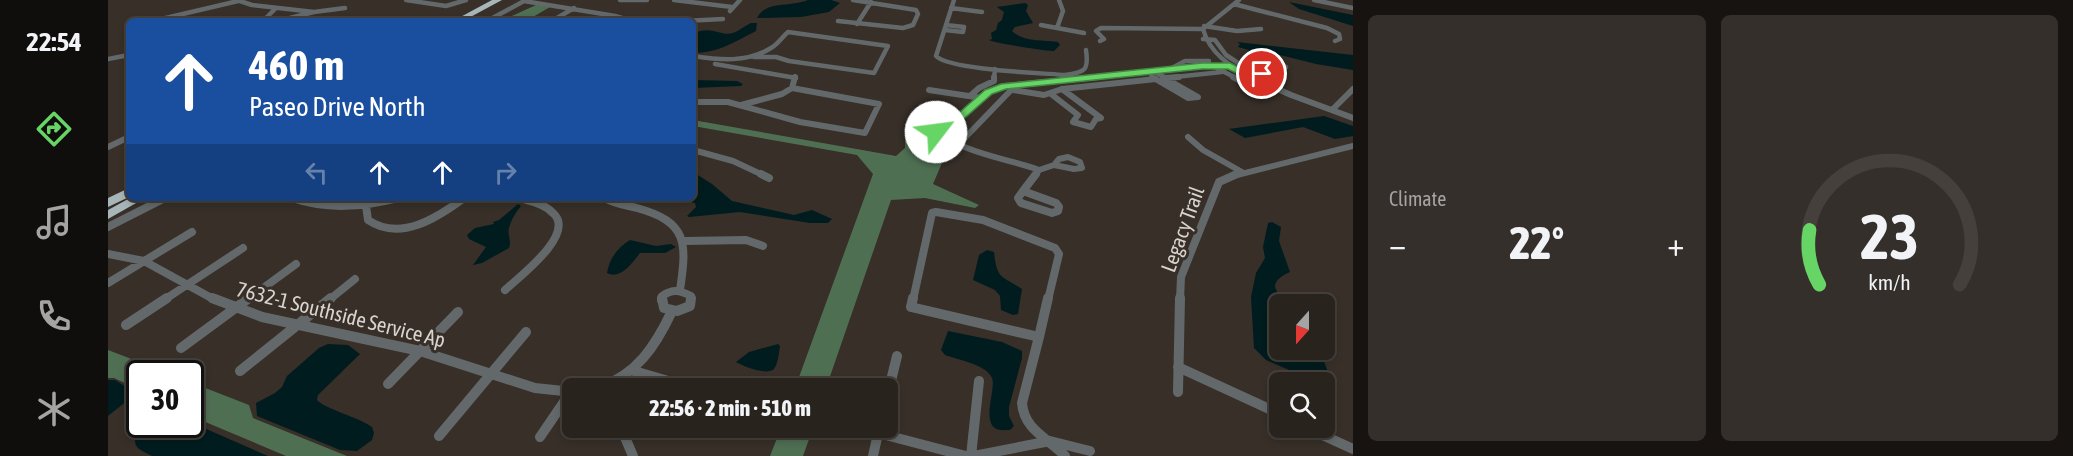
<!DOCTYPE html>
<meta charset="utf-8">
<style>
body{margin:0;font-family:"Asap Condensed",sans-serif;background:#352f2b;color:#f1f3f6;height:100vh;display:flex;flex-direction:column;font-size:22px;white-space:nowrap}
*{box-sizing:border-box;margin:0}
p{font-size:20px;color:#a5a4a4}
.icon{flex:none;width:33px;height:33px;fill:none;stroke:currentColor;stroke-width:2;stroke-linecap:round;stroke-linejoin:round}
.map{position:relative;flex:1;overflow:hidden}
.panel{display:flex;flex-direction:column;gap:15px;padding:15px;background:#171310;width:720px}
.panel>*{flex:none}
.hud{position:absolute;left:18px;top:18px;width:570px;height:183px;border-radius:9px;box-shadow:0 3px 9px #0003,0 0 0 2px #45403c;background:#1a4fa0;color:#fff;overflow:hidden}
.needle{width:39px;rotate:201deg}
.fabs{position:absolute;left:1161px;top:294px;display:grid;gap:12px}
.fabs a{display:grid;place-items:center;width:66px;height:66px;border-radius:9px;background:#29231e;box-shadow:0 3px 9px #0003,0 0 0 2px #45403c;font-size:30px}
.speed{position:absolute;left:18px;top:360px;display:flex;gap:12px;font-size:30px;font-weight:700;text-align:center}
.speed>*{display:grid;place-content:center;width:78px;height:78px;border-radius:50%;background:#29231e;box-shadow:0 3px 9px #0003,0 0 0 2px #45403c;line-height:1}
.speed .limit{border:3px solid #111;border-radius:9px;background:#fff;color:#111}
.pin{position:absolute;display:grid;place-items:center;width:51px;height:51px;color:#fff;margin:-26px;border:3px solid #fff;border-radius:50%;box-shadow:0 2px 6px #0007}
.me{position:absolute;width:66px;margin:-33px;rotate:60deg;stroke-linejoin:round;filter:drop-shadow(0 0 4px #0008)}
.turn{display:flex;align-items:center;gap:21px;height:126px;padding:0 24px;font-size:27px}
.turn .icon{width:78px;height:78px;stroke-width:2.5}
.turn b{display:block;font-size:42px;line-height:51px}
.lanes{display:flex;align-items:center;height:57px;padding:0 24px;background:#0003;justify-content:center;gap:30px;direction:ltr}
.lanes .off{opacity:.35}
.big{font-size:45px;font-weight:800;line-height:1.1}
.panel .widget{flex:1;display:flex;flex-direction:column;justify-content:center;gap:9px;min-width:0;padding:0 21px;border-radius:9px;background:#352f2b}
.panel .dial{align-items:center;gap:0}
.dial svg{height:156px;overflow:visible;fill:none;stroke:#45403c;stroke-width:7;stroke-linecap:round;text-anchor:middle}
.dial text{fill:#f1f3f6;stroke:none}
.heat{display:flex;justify-content:space-between;align-items:center;font-size:33px;direction:ltr}
.panel .tiles{flex:1;display:grid;gap:15px;grid-template-columns:repeat(2,1fr)}
.trip{position:absolute;left:454px;top:378px;width:336px;height:60px;border-radius:9px;background:#29231e;box-shadow:0 3px 9px #0003,0 0 0 2px #45403c;font-weight:800;line-height:60px;text-align:center}
main{display:flex;flex:1;min-height:0}
.tabs{display:flex;flex-direction:column;width:108px;justify-content:space-around;align-items:center;background:#100e0c;color:#a5a4a4}
.tabs .icon{width:42px;height:42px}
.tabs .active{color:#67d466}
.tabs b{font-size:27px;color:#f1f3f6}
.map>svg:first-child{display:block}
</style>
<main>
<nav class="tabs">
<b>22:54</b>
<svg class="icon active" aria-label="directions" viewBox="0 0 24 24"><path d="M12 3l9 9-9 9-9-9zM9 14v-3h6M13 9l2 2-2 2"/></svg>
<svg class="icon" aria-label="music" viewBox="0 0 24 24"><path d="M9 18V5l10-2v13"/><circle cx="6" cy="18" r="3"/><circle cx="16" cy="16" r="3"/></svg>
<svg class="icon" aria-label="phone" viewBox="0 0 24 24"><path d="M5 4h4l2 5-3 2q2 4 5 5l2-3 5 2v4C11 20 4 13 5 4z"/></svg>
<svg class="icon" aria-label="climate" viewBox="0 0 24 24"><path d="M12 3v18M4 7l16 10M4 17L20 7"/></svg>
</nav>
<div class="map">
<svg width="1245" height="456" viewBox="0 0 1245 456">
<rect width="100%" height="100%" fill="#372f28"/>
<path fill="#4f6f53" d="M428,5l14,2 -24,14h-25z
M585,120l203,36 9,-8v-20l19,8 3,15 15,12 -9,21 46,21 -4,3 -50,-10 -34,2 -65,188h-31l78,-214 -16,-19 -164,-29z
M0,350l60,23 -28,1 -1,20 -10,-4 -2,-6 -13,-6h-6z
M82,382l59,23 4,13 94,38h-61l-95,-40z
M673,428h32l-10,28h-33z"/>
<path fill="#001c1e" d="M700,0h23l9,3 -11,9 -28,5 -44,1c10,-18 30,-10 51,-18z
M1181,2l64,13v11l-54,-17z
M917,3l3,2 -2,6 7,12 -18,4 -3,4c13,12 30,8 46,11l2,3 -6,6c-7,0 -61,-8 -65,-11l3,-1 -1,-6 5,-3 2,-7 4,-3 2,-8 -7,-5z
M643,23h6l-1,8c-20,10 -37,22 -63,22v-19c17,-10 29,3 40,-1 6,-2 13,-8 18,-10z
M1129,42l116,13v15l-37,-6 -52,-13 -7,6 -10,-3 2,-4 -11,-3 2,-3z
M585,80l44,1 6,3 -2,2 -48,2z
M1216,116l29,10v10l-18,3 -32,-12 -58,11 -16,-9z
M585,172l19,12 20,17 62,14 18,-5 20,9 -4,4h-18l-70,-11 -51,5 -2,-1 9,-9 -1,-4 -18,-5h16z
M410,204l3,2c-5,6 -10,14 -12,22 -2,8 3,12 0,20l-27,15 -9,2 13,-18 -17,-8 -2,-4 8,-7 19,-4 -1,-2 6,-2z
M1164,222l9,5 -2,14 11,31c-24,11 -16,21 3,32h-13v46h40l11,31 -3,5 -3,-1 -1,-3h-7l-51,-22 -12,-12 -3,-51 5,-24 9,-15 -2,-11 5,-24z
M522,240l26,6 15,-2 5,3 -11,6h-25c-8,10 -19,27 -33,20 2,-14 11,-26 23,-33z
M879,250l7,2c3,28 7,23 28,37l-4,25 -5,1 -12,-5 -1,-14 -5,-6 -22,-10 6,-25z
M840,331l54,11 20,9v7l-13,49v9l5,10c-4,4 -2,4 -8,4 -30,3 -9,-40 -14,-52 -6,-14 -34,-18 -47,-23l-4,-5z
M220,344l20,1 12,9 -42,41 -1,5c8,9 41,17 55,27l2,6 -2,7 -15,11 -17,-1 -83,-34 -1,-13 19,-10 7,-6 5,-11 32,-28z
M670,344l2,2c-1,6 -2,18 -6,23 -7,7 -31,-3 -38,-7l13,-10z
M0,380h7l11,7 2,13 -20,16z
M83,409l13,19 64,28h-116c-8,-5 -18,-6 -17,-17l16,-14 39,-1z"/>
<g fill="none" stroke-linecap="round" stroke-linejoin="round">
<path stroke="#63696a" stroke-width="4.5" d="M129,0l15,5 62,7
M298,0l40,6 20,-6
M512,0h27
M566,0l58,7
M846,0l-18,56c14,14 105,17 129,19 20,-3 24,-4 21,-25
M1131,0l-36,29c7,25 27,37 49,49
M1206,0l39,8
M416,1l91,15 7,2 1,3
M1126,4l93,24 12,6 1,5 -5,2
M843,8l31,4
M622,11l10,-11
M45,21l85,-20
M155,21l13,-13
M170,21l36,-9 31,-4
M379,21l39,-21
M444,21l22,-13
M576,21l39,-2
M730,21l65,7 10,-3 5,-11 -2,-4 -63,-10
M749,24l14,-22
M933,25l43,8
M1096,26l33,5 24,-2
M949,28l6,-17 -4,-11
M837,30l18,2 1,-5 -18,-2
M1095,39l12,1 11,15 29,19
M992,41l4,-2 -8,-8 5,-3 102,1
M585,56c27,4 54,7 78,-8 7,-4 11,-11 17,-16l100,14 -14,27 -85,-12 -13,-4h-22
M0,59l21,-4
M607,64l81,14
M1105,66l23,12
M1064,68l13,-7h24
M1045,71l12,7
M1143,77l11,-3 11,-11 13,4 -13,11
M886,78l1,-9
M975,78l119,-12h28
M1057,78l57,-6"/>
<path stroke="#63696a" stroke-width="6" d="M1044,77l36,21 10,-1 -35,-20
M1125,77l27,14 16,-2
M1142,77l41,18 62,23
M1057,78l14,-1
M1152,81l15,-4
M821,90l53,8
M905,90l31,5 18,-6 94,-10
M943,94l27,21 -5,7 18,5 5,-8 5,-1 -39,-29
M862,96l9,-8 15,-7v-4
M585,102h35l72,20 65,11 14,-29 -87,-16
M633,105l41,-11 10,-6 3,-11
M1224,110l21,-21
M1080,137l15,13 39,22
M851,144l55,-57
M0,147l21,-10
M585,150l40,11 32,15
M960,157l12,5 2,6 -8,1 -20,-4 5,-6z
M931,170c-33,-12 -79,-17 -105,-42l22,-8 33,-28 15,-6 94,-9
M927,176l4,-6 15,-5
M1125,176l120,-30"/>
<path stroke="#63696a" stroke-width="8" d="M653,174l8,4
M915,191l33,12 3,4 -1,4 -6,2 -31,-10 -3,-5z
M915,191l13,-17
M184,198c36,12 69,9 106,0
M497,198c10,6 21,7 32,10 51,14 50,35 43,82
M258,206l2,14c32,22 69,-2 96,-22
M0,227l57,-29
M577,241l61,-1 17,6
M0,254l36,7 71,39
M0,283l84,-51
M397,290c14,-13 70,-55 49,-76 -9,-10 -22,-12 -34,-16
M56,300l79,-52
M139,300l49,-36
M221,300l26,-21
M553,300l1,-4c11,-7 17,-6 29,0v4
M805,300l19,-87 4,-1 47,8 72,28 4,6 -11,46
M1072,300l1,-23 38,-95 18,-8"/>
<path stroke="#63696a" stroke-width="10" d="M104,298l50,19 158,34 115,37 38,4
M554,298l2,10 13,3 13,-5 1,-8
M805,298l-2,9 128,30 9,-39
M18,325l41,-27
M931,337l-17,66c2,27 26,35 43,53
M73,348l68,-50
M1070,367l102,47
M132,371l91,-73
M526,371l58,17
M280,384l70,-72
M491,388c38,-14 56,-41 73,-77
M1070,392l2,-94
M780,393l9,-37
M513,428l12,28
M1199,428l46,21
M770,433l88,23
M331,436l87,-104
M432,437l30,-44
M765,456l6,-27
M863,456l8,-75
M866,456l76,-15 40,10"/>
<path fill="#a7b6b8" fill-rule="evenodd" d="M384,0h10l-39,21h-10z
M383,16l4,2 -1,2 -14,1z
M21,188v9l-21,10v-9z
M22,198h15l-37,21v-9z"/>
</g>
<path fill="#67d466" stroke="#438a42" stroke-width="1.5" d="M1094,63h28l22,10 10,-2 5,3 -17,6 -22,-11h-26l-196,20 -14,5 -32,28 -20,7 -1,5h-7l-2,-2 1,-7 22,-7 32,-28 16,-6z"/>
<g text-anchor="middle" dominant-baseline="central" stroke-width="6" stroke-linejoin="round" paint-order="stroke">
<g font-size="21" fill="#d8d3ce" stroke="#372f28">
<text transform="translate(1074 229) rotate(-70)">Legacy Trail</text>
<text transform="translate(233 314) rotate(14)">7632-1 Southside Service Ap</text>
</g>
</g>
</svg>
<div class="fabs">
<a><svg class="needle" viewBox="-14 -14 28 28"><path d="M0-13l5 13h-10z" fill="#e53935"/><path d="M0 13l5-13h-10z" fill="#a5a4a4"/></svg></a>
<a><svg class="icon" aria-label="search" viewBox="0 0 24 24"><circle cx="10" cy="10" r="6"/><path d="M15 15l6 6"/></svg></a>
</div>
<div class="speed"><div class="limit">30</div></div>
<div class="pin" style="left:1154px;top:74px;background:#d93025"><svg class="icon" aria-label="arrive" viewBox="0 0 24 24"><path d="M6 21V4h12l-3 4 3 4H6"/></svg></div>
<svg class="me" style="left:828px;top:132px" viewBox="-20 -20 40 40"><circle r="19" fill="#fff"/><path d="M0-13L10 11 0 6-10 11z" fill="#67d466"/></svg>
<div class="trip">22:56 · 2 min · 510 m</div>
<div class="hud">
<div class="turn"><svg class="icon" aria-label="ahead" viewBox="0 0 24 24"><path d="M12 20V5M6 11l6-6 6 6"/></svg><div><b>460 m</b>Paseo Drive North</div></div>
<div class="lanes"><svg class="icon off" aria-label="left" viewBox="0 0 24 24"><path d="M17 20v-9H6M10 6l-5 5 5 5"/></svg><svg class="icon" aria-label="ahead" viewBox="0 0 24 24"><path d="M12 20V5M6 11l6-6 6 6"/></svg><svg class="icon" aria-label="ahead" viewBox="0 0 24 24"><path d="M12 20V5M6 11l6-6 6 6"/></svg><svg class="icon off" aria-label="right" viewBox="0 0 24 24"><path d="M7 20v-9h11M14 6l5 5-5 5"/></svg></div>
</div>
</div>
<section class="panel">
<div class="tiles">
<div class="widget"><p>Climate</p>
<div class="heat"><a>−</a><b class="big">22°</b><a>+</a></div>
</div>
<div class="widget dial"><svg viewBox="0 0 100 80">
<path d="M14 69A42 42 0 1 1 86 69"/>
<path d="M14 69A42 42 0 0 1 9 41" stroke="#67d466"/>
<text x="50" y="56" font-size="32" font-weight="700">23</text>
<text x="50" y="72" font-size="11">km/h</text>
</svg></div>
</div>
</section>
</main>
